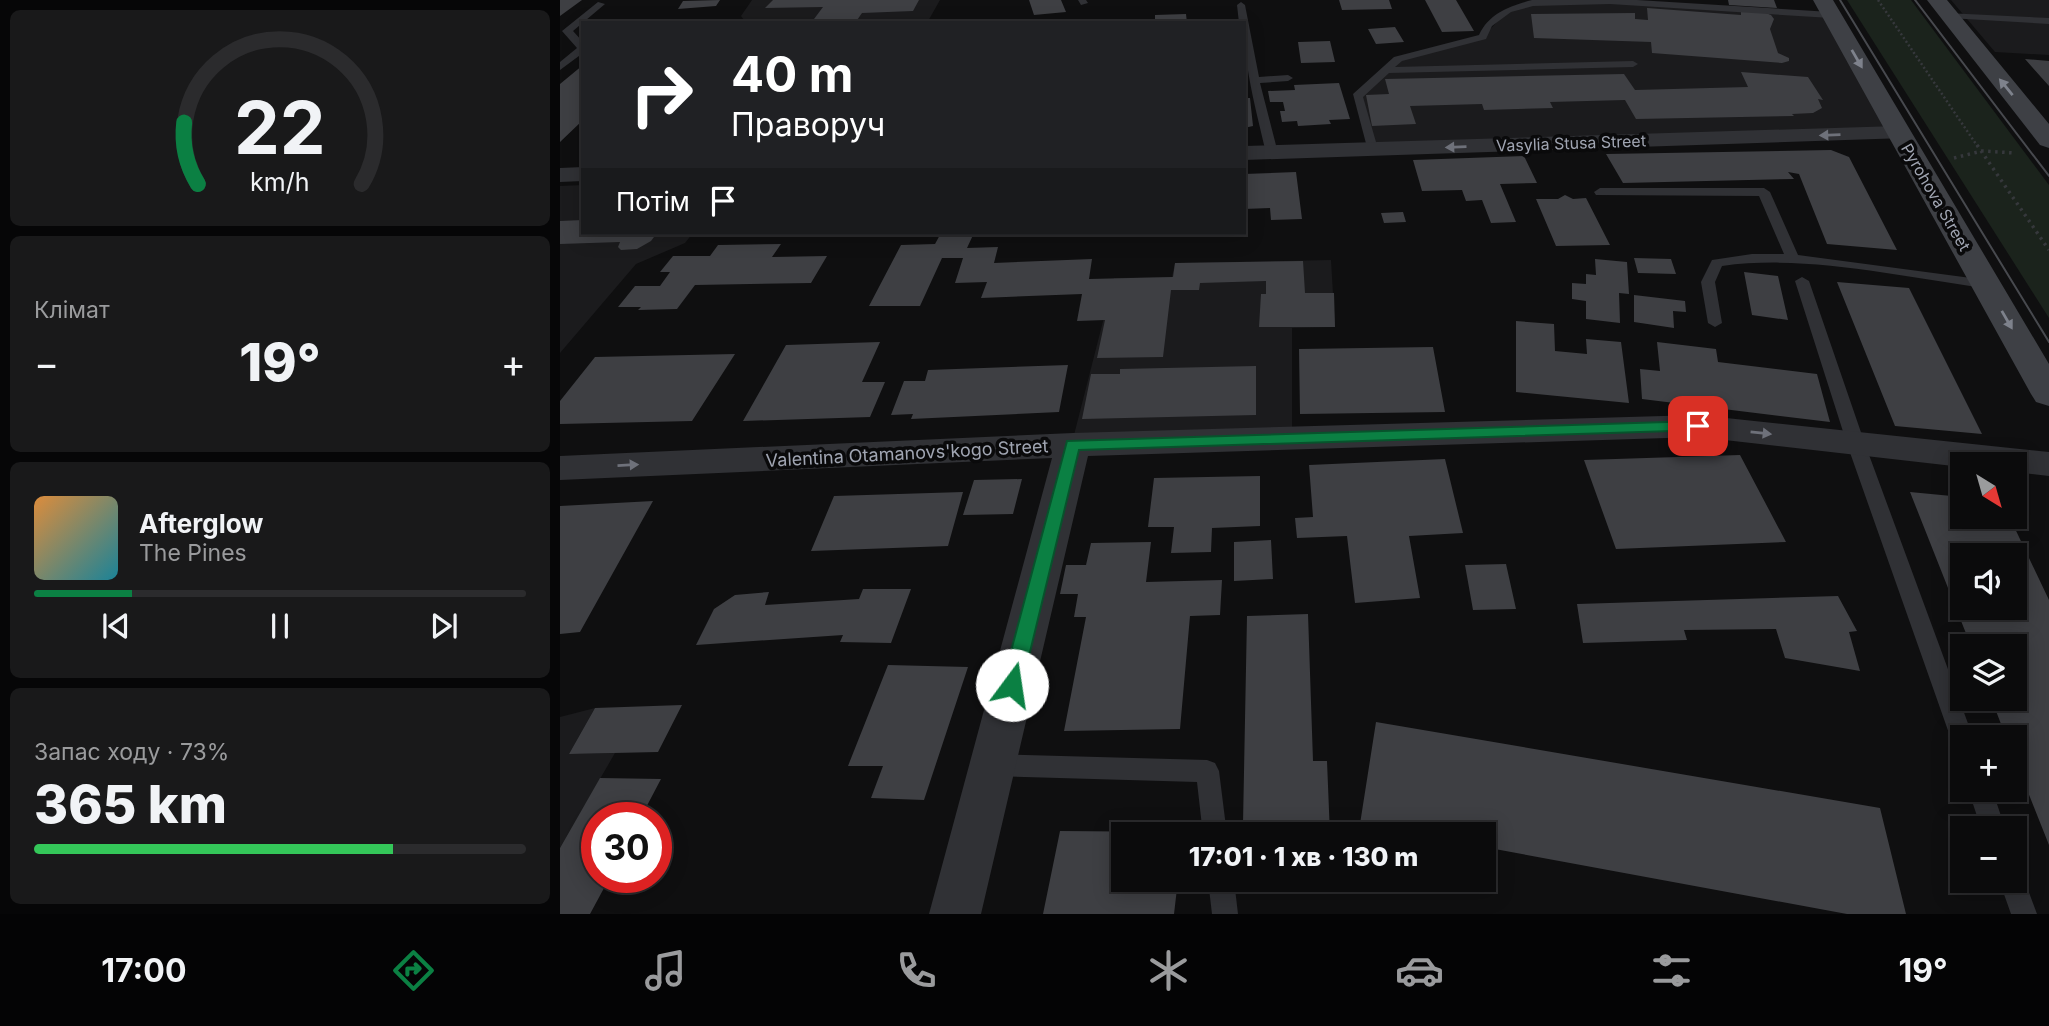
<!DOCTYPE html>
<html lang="uk">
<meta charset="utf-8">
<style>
body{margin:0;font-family:Inter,sans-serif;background:#19191a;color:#f1f3f6;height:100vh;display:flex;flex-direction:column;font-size:26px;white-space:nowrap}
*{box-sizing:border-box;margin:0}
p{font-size:23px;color:#9a9b9d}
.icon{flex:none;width:38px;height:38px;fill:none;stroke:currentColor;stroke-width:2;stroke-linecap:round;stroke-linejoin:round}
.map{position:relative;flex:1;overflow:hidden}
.side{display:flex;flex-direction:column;gap:10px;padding:10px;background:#060607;width:560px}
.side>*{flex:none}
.banner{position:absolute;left:21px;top:21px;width:665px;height:214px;border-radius:0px;box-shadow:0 4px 18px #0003,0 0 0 2px #2b2b2d;background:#202124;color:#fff;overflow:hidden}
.needle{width:46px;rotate:143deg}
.fabs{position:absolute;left:1390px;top:452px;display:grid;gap:14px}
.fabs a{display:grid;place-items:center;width:77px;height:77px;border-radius:0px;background:#0b0b0c;box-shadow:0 4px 18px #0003,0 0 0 2px #2b2b2d;font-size:35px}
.speed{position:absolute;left:21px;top:802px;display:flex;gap:14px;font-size:35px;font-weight:700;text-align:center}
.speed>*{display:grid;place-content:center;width:91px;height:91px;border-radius:50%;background:#0b0b0c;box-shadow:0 4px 18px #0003,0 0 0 2px #2b2b2d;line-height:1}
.speed .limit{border:10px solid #d22;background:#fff;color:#111}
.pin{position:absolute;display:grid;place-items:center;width:60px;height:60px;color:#fff;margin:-30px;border-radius:14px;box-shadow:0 4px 10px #0006}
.me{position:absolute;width:77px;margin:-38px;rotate:14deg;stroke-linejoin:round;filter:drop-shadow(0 0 5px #0008)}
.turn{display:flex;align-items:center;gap:24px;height:147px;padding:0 35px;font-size:32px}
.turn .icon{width:91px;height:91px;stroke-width:2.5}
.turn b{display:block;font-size:49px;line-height:60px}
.then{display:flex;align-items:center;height:66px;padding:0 35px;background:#0003;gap:14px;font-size:26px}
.big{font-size:52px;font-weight:800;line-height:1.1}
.side .tile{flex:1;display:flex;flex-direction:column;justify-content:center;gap:10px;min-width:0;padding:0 24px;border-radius:10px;background:#19191a}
.side .dial{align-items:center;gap:0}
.dial svg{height:182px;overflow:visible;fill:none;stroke:#2b2b2d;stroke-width:7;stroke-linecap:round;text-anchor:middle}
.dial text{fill:#f1f3f6;stroke:none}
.song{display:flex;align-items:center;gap:21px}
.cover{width:84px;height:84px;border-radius:10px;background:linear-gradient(135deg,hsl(30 70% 55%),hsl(190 70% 35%))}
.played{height:7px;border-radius:4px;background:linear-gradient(90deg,#0b8043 20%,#2b2b2d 20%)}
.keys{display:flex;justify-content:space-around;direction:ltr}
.heat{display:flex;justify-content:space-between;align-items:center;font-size:38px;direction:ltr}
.charge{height:10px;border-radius:5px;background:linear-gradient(90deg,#34c759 73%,#2b2b2d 0)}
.trip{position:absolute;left:551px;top:822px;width:385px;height:70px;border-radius:0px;background:#0b0b0c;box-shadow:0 4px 18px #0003,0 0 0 2px #2b2b2d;font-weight:800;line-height:70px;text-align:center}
.menu{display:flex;height:112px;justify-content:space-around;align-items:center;background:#040405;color:#9a9b9d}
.menu .icon{width:49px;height:49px}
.menu .on{color:#0b8043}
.menu b{font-size:32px;color:#f1f3f6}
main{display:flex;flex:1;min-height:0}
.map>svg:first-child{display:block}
</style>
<main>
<section class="side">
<div class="tile dial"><svg viewBox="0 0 100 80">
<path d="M14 69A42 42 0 1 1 86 69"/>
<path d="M14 69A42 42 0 0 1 8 42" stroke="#0b8043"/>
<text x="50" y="56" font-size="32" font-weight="700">22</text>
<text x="50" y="72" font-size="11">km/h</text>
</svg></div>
<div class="tile"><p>Клімат</p>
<div class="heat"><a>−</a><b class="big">19°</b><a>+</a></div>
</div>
<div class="tile">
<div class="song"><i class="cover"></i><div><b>Afterglow</b><p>The Pines</p></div></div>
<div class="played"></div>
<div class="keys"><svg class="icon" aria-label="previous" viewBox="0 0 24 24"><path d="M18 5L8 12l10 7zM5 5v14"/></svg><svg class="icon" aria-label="pause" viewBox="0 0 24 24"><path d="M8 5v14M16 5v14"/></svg><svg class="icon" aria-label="next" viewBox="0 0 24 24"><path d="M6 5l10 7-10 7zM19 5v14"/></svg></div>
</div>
<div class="tile"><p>Запас ходу · 73%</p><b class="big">365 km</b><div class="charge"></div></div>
</section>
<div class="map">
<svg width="1489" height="914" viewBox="0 0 1489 914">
<rect width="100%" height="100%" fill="#0f0f10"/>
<path fill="#1b1b1d" d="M192,0h188l-13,23h-181l-5,-7z
M1391,0h98v55l-54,-3z
M1050,1l221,14 67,118 -526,16 -15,-53 41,-37 85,-22 25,-27 24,-7z
M23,185v48h110l-8,10 -49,21 -76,89v-167z
M771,260l4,67 -43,1v100l-218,7 40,-157 58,-1 3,-14z
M35,708l-26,46 46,-1 -55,95v-131z"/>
<path fill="#1b231c" d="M1287,0h64l138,185v133z"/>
<path fill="#3e3f43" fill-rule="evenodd" d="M0,0h22l-22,16z
M160,0l-4,6 -38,3 5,-8z
M213,0h146l-6,11 -51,2 -7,10h-44l12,-16 -58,1z
M469,0h32l5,12 -32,3z
M779,0h50l3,9 -50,1z
M865,0h31l18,31 -32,1z
M1168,0h46l3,8 -48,-3z
M1087,8l94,7v-3h22l8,3 3,4 -4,10 8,24 11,5v3l-7,2 -130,-10 -1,-11 -117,-4 -3,-24 104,-1v6l13,1z
M626,14l1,9h-32v-8z
M835,27l9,15 -28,2 -8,-15z
M770,41l5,21 -34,1 -3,-21z
M1465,59l24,2v25z
M23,65v55l-23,22v-58z
M1181,72l67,5 15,23 -5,-1 4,9 -9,5 -21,1 2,2 -158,3 -11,-19 -75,2 3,6 -69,2 -2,-6 -72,2 6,18 -44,2 -6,-31 23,-1 -4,-15 239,-5 11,16 113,-3z
M779,83l11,36 -21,1 2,4 -33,2 -1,-5 -15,1 -2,-11h5l-2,-9h-13l-2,-11 27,-1 -1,-5z
M684,98h6l3,28 -9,2z
M1271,150l18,7 48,93 -70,-6 -28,-70 -11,-2 6,7 -171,4 -17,-29z
M964,156l13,27 -37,1 16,38 -25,1 -9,-23 -16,1 -4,-11 -40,1 -9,-31z
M736,172l6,47 -31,1 -1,-12 -26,1v-35z
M1005,195l8,4 13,-1 24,47 -54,1 -20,-47h22z
M843,212l3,10 -22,1 -3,-10z
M23,220v13h74l-6,8 -14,8 -16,1 -3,-3 2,-5 -60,2v-23z
M381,233h33l-7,15 31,-1 -4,16 98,-4 -3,20 84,-2 2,-14 128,-2 2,32h29l1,34h-76l2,-33h5v-13l-66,2 -1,7h-28l-8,67 -66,1 8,-38 -28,1 5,-27 -101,4 6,-16 -32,1 8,-25h-21l-22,48h-51l32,-61 34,-1z
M221,244l-9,13 55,-1 -16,27 -116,2 -18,24 -39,1 3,-3h-23l17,-21h25l10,-14h-10l13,-16h37l8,-11z
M1074,258l37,1 5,15 -38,-1z
M1035,259l32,3 2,32 -10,-1 1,30 -34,-4v-18l-14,-2v-16l14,1v-10l10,1z
M1184,272l34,4 10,44 -36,-5z
M1277,282l72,6 73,146 -87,-8z
M1074,295l51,6 1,11 -13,-1 1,17 -40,-6z
M956,321l38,3 1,27 32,3 -1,-15 35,3 8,61 -113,-11z
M320,342l-18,40h23l-15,35 -127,4 43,-76z
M1097,342l59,7 2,13 99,12 13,48 -188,-23 -2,-30 20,2z
M873,347l12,65 -145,2 -1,-65z
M175,354l-43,67 -132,3v-23l35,-44z
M508,365l-9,47 -148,7 2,-5 -22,1 13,-34h21l3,-11z
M696,366v49l-174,4 9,-45h29v-5z
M1180,455l46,87 -170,7 -32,-89z
M885,459l18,74 -54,3 11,62 -65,5 -8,-67 -50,2 -2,-20 18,-1 -4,-52z
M700,476v50l-48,2 -1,24 -40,1 3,-26h-26l6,-49z
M462,479l-9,35 -50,1 11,-35z
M403,492l-15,54 -137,5 23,-55z
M1350,492l52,5v19h47l40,84v245l-35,-88v-20h-8l-15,-39h23v-52h-43zM1402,555h52v52h-52z
M93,501l-73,131 -20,2v-128z
M711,540l2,39 -39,2v-39z
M591,542l-5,40 76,-2 -2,35 -30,1 -10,113 -116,2 22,-114h-12l4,-23h-18l6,-29h20l5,-22z
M946,564l10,45 -43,1 -8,-45z
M303,589h48l-20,54 -51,-1 3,-7 -147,10 18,-36 21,-14 34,-3 -4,13 94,-6z
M1278,596l19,35 -8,1 11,39 -75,-13 -9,-29 -92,1 3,10 -104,3 -6,-39z
M748,614l5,147h14l3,74h-39v-12l-48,1 4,-208z
M328,665l80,2 -44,133 -53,-2 12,-32h-35z
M122,705l-24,47 -89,2 26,-46z
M816,722l504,86 26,106h-59l-363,-67v-12h-67l-57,-11z
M40,778l61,1 -20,38h-44v60h13l-20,37h-30v-66z
M500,831l123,1v3h-59v45h54l-4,34h-131z"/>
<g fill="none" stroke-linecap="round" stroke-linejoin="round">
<path stroke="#36383c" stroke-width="2.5" stroke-dasharray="2 2.5" stroke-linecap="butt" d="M1318,0l100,147"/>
<path stroke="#36383c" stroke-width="3.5" stroke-dasharray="2.5 4.5" stroke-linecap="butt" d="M1417,145l72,105
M1394,158l28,-7 33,2"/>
<path fill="#303135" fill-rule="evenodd" d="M518,0h8l2,3 -7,2z
M972,0h105l194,12 5,3 -5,3 -221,-14 -77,2 -22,6 -19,14 -6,13 -84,22 -7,6 238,-6 5,3 -5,3 -244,6 -26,24 15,52 -10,2 -15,-57 41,-37 85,-22c10,-22 31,-29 53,-35z
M38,2l7,2 -32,27 10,11v11l-23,17v-8l17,-14 -15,-17z
M681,2l4,3 14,72 29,-2 5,3 -5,3 -28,2 18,70 -6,4 -6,-4c-10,-44 -22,-85 -22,-130h-5l-2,-18z
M1386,13l103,5v6l-100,-6 -5,-3z
M1040,188h164l6,4 28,63 188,25 7,4 -7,4c-85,-11 -178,-34 -264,-22l-7,16 7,41 -7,4 -7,-4 -7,-41 11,-22 40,-6h32l-25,-58 -163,-1 -2,-3z
M1242,277l7,4 56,163 108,293h-11v12l-8,-3 -3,-7 -104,-295 -52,-163z
M432,754l215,6 8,3 4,8 8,64h-24l-6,-53 -205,-6 -8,-3 -4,-8 4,-8z
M1408,789h24l13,39h-24z
M1454,868l7,3 16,43h-26l-12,-34h15z
M648,880h26l4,34h-26z"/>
<path fill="#303135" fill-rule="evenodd" d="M1338,126l8,2 3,5 -3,5 -662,22v-14z
M23,167v14l-23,1v-14z
M1138,415l351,37v24l-35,-4v-8h-52v3l-264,-30 -610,19 -107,458h-52l123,-456 -492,22v-24l513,-23z"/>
<path fill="#3e4045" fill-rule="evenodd" d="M1253,0h20l216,364v42l-13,-4 -5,-8z
M1367,0h20l102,124v24l-9,-3z"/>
<path stroke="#47494e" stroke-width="2" d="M1280,0l209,342
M1355,0l134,176"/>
</g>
<defs><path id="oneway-solid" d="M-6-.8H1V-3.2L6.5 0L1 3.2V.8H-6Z" transform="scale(1.75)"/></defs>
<g fill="#7e828c">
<use href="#oneway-solid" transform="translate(1297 59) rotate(60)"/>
<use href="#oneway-solid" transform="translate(1446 87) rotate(-129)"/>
<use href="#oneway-solid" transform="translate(1447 320) rotate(60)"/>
</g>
<g fill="#6e717a">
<use href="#oneway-solid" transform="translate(1270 135) rotate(178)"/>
<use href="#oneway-solid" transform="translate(896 147) rotate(178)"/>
<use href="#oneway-solid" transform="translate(1201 433) rotate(6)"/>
<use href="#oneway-solid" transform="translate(68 465) rotate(-3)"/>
</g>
<path fill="#0b8043" stroke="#07532c" stroke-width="2" d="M1138,421l8,5 -3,4 -624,20 -57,235 -3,6 -7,3 -7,-3 -3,-6 65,-244z"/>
<g text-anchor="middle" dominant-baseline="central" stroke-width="7" stroke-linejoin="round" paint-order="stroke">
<g font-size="16" fill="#a0a5b2" stroke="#0a0a0b">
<text transform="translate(1011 143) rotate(-2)">Vasylia Stusa Street</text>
<text transform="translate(1376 197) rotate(60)">Pyrohova Street</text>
</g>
<g font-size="18" fill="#a0a5b2" stroke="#0a0a0b">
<text transform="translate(347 453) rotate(-3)">Valentina Otamanovs'kogo Street</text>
</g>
</g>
</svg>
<div class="fabs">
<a><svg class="needle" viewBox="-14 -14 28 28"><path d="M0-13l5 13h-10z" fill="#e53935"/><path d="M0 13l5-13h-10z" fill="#9a9b9d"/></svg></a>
<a><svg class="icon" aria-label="sound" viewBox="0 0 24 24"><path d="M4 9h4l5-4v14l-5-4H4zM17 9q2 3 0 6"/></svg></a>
<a><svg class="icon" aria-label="layers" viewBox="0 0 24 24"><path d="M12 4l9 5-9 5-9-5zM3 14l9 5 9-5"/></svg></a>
<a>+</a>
<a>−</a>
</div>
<div class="speed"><div class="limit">30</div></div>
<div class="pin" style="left:1138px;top:426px;background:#d93025"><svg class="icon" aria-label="arrive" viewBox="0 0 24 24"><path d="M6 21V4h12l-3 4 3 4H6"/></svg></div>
<svg class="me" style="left:452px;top:685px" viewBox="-20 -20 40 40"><circle r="19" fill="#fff"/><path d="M0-13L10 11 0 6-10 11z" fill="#0b8043"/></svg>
<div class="trip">17:01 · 1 хв · 130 m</div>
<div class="banner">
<div class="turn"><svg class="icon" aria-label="right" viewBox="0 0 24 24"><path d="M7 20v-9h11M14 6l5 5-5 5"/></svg><div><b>40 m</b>Праворуч</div></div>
<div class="then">Потім<svg class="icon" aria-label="arrive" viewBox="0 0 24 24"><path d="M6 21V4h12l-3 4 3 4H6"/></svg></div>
</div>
</div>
</main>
<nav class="menu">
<b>17:00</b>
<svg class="icon on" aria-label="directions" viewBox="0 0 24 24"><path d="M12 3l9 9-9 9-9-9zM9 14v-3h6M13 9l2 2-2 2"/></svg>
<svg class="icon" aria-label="music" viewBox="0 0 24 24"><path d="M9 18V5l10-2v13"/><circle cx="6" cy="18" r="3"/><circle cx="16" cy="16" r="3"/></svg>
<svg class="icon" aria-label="phone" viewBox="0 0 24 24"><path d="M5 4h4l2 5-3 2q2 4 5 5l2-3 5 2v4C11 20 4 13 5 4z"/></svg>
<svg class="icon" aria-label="climate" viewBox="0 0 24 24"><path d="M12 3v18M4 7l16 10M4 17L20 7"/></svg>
<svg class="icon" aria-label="car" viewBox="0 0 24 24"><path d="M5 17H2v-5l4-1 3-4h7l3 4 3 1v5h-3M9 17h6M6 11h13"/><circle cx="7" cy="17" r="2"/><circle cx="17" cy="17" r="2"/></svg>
<svg class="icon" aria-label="filters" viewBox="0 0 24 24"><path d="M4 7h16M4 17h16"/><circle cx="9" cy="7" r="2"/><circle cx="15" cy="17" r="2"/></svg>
<b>19°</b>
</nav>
